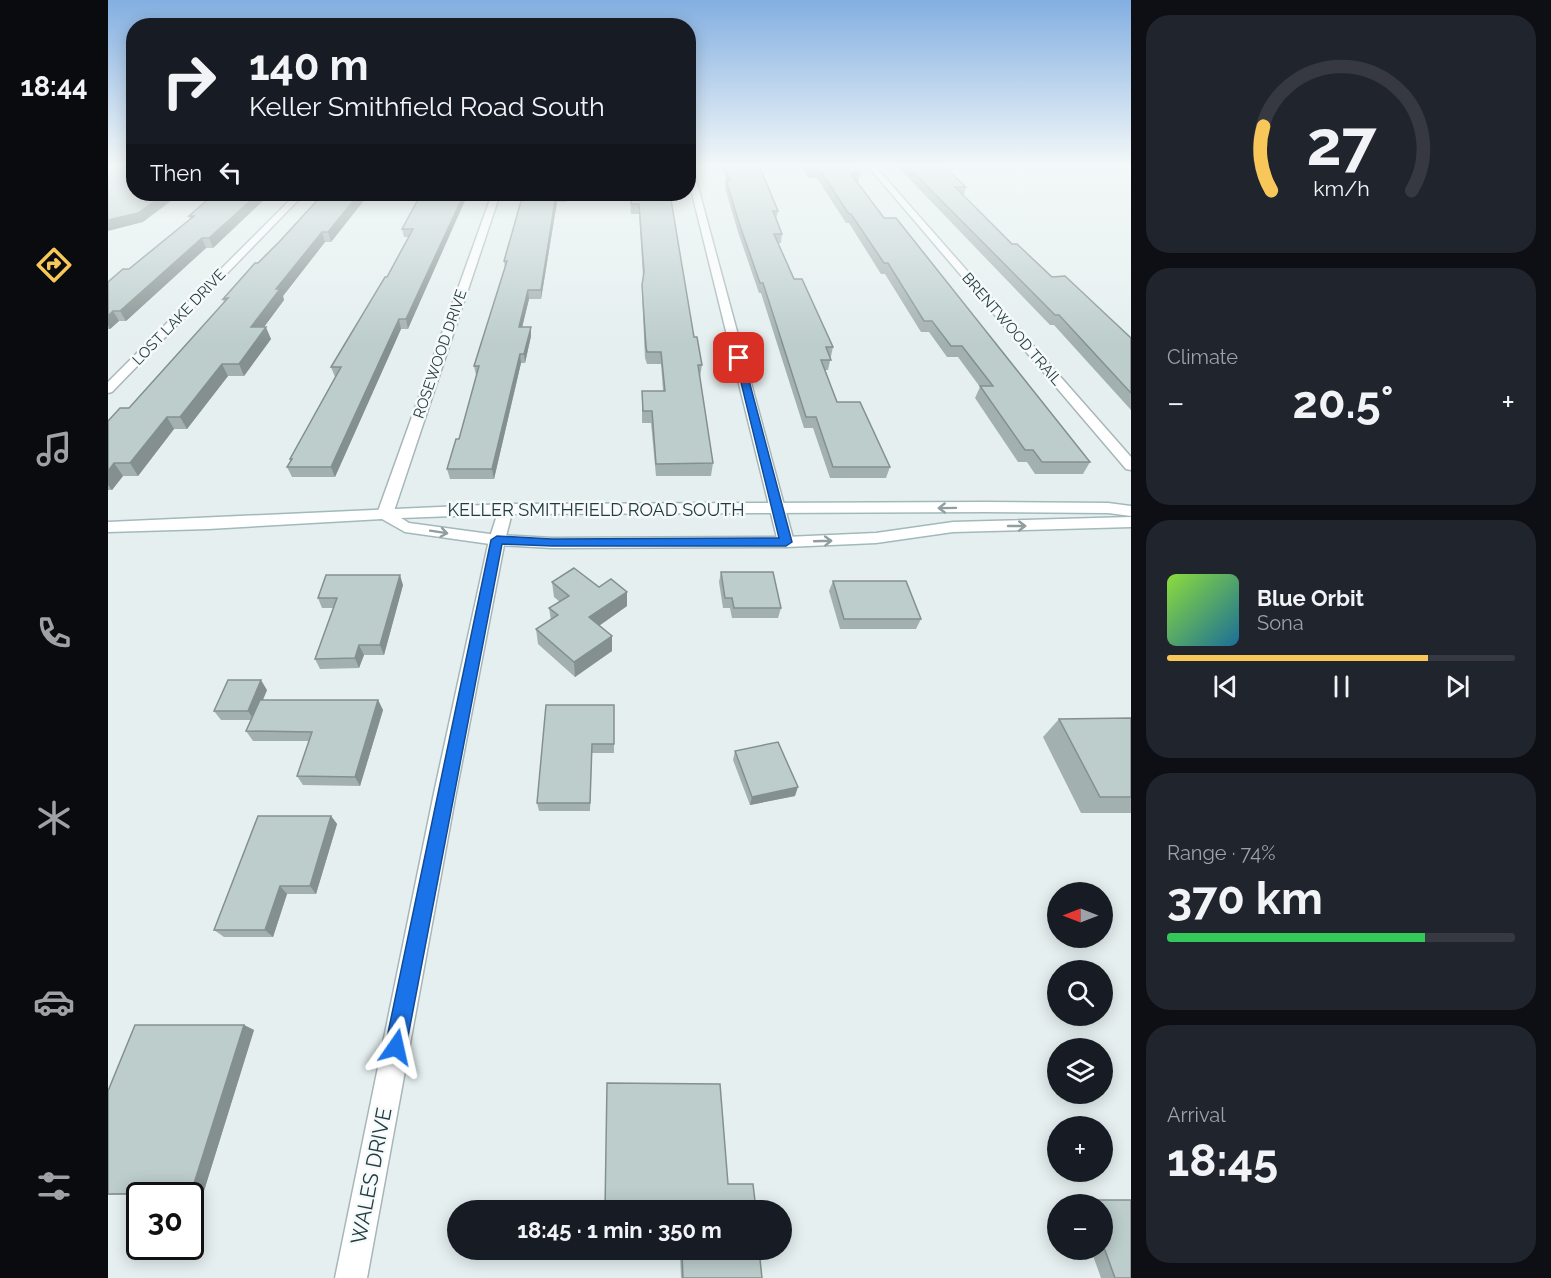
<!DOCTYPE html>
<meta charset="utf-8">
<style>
body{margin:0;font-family:Raleway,sans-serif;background:#20242c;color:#f1f3f6;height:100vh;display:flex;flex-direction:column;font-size:22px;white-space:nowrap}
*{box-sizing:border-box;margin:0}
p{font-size:20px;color:#9ea1a6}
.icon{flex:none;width:33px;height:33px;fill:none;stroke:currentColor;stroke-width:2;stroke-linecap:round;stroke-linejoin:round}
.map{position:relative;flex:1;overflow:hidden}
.side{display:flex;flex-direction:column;gap:15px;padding:15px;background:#0d0f14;width:420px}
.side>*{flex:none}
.hud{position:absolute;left:18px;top:18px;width:570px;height:183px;border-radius:24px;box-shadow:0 3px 15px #0003;background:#171b24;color:#f1f3f6;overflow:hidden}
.needle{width:39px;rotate:270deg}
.buttons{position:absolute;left:939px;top:882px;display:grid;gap:12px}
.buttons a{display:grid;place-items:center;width:66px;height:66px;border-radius:50%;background:#171b24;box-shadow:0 3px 15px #0003;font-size:30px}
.speed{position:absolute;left:18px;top:1182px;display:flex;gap:12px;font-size:30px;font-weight:700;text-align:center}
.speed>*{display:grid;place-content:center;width:78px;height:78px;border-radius:50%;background:#171b24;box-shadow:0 3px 15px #0003;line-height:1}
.speed .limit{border:3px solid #111;border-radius:9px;background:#fff;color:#111}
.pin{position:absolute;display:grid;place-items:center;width:51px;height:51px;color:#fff;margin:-26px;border-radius:12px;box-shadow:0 3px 9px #0006}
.me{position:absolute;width:66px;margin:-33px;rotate:11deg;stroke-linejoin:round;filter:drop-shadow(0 0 4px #0008)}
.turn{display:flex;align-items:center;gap:21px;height:126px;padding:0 24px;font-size:27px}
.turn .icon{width:78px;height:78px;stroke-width:2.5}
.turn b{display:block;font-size:42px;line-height:51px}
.then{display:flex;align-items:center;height:57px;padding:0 24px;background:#0003;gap:12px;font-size:22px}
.big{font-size:45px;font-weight:700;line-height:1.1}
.side .card{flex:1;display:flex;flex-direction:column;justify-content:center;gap:9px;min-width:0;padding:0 21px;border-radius:24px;background:#20242c}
.side .dial{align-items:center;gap:0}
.dial svg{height:156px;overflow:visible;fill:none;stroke:#363941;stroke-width:7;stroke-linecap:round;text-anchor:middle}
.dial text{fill:#f1f3f6;stroke:none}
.song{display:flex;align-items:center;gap:18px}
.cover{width:72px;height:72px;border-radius:9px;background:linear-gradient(135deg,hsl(90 70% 55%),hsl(200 70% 35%))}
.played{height:6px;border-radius:3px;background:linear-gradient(90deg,#f8c759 75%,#363941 75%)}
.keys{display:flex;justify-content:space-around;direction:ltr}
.heat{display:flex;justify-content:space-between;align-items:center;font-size:33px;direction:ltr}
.charge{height:9px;border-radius:4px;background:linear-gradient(90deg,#34c759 74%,#363941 0)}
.trip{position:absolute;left:339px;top:1200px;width:345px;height:60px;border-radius:30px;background:#171b24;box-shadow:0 3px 15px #0003;font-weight:700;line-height:60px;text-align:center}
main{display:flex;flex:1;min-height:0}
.tabs{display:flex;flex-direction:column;width:108px;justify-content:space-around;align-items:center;background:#090b0e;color:#9ea1a6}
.tabs .icon{width:42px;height:42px}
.tabs .selected{color:#f8c759}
.tabs b{font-size:27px;color:#f1f3f6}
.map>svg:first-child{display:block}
</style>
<main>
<nav class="tabs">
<b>18:44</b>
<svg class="icon selected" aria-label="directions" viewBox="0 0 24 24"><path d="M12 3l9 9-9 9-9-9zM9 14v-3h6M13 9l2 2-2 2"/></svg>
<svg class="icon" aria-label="music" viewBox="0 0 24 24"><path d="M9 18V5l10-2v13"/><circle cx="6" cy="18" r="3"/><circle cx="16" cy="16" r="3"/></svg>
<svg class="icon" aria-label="phone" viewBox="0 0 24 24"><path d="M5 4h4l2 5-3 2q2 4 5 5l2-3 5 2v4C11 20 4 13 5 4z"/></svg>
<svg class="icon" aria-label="climate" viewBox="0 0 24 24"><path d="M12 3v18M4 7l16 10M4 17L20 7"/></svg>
<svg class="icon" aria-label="car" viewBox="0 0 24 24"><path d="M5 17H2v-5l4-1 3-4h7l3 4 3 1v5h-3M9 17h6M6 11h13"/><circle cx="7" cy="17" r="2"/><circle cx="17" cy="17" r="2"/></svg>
<svg class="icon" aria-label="filters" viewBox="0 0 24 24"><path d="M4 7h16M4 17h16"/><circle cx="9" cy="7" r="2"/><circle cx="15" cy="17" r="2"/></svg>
</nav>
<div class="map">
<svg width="1023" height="1278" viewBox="0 0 1023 1278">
<rect width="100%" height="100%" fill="#e5efef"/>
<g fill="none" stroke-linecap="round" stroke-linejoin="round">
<defs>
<path id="minor" d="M580,165h4l102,377 -8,5 -8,-5 -90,-365z
M759,165h7l257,292v13l-5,-1z
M188,194h8l-192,198 -4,1v-11z
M384,194h8l-107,320 -3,3h-10l-3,-3z
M398,504l7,5 -8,31 -49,253 -89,485h-32l99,-485 55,-253 10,-31z"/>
<path id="secondary" d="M877,502l123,1 23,3v10l-23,-3 -123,-1 -479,2 -105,4 8,5 88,12 55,3 234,-1 90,-4 77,-11 178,-5v10l-178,5 -77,11 -90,4 -234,1 -55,-3 -92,-13 -23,-13 -174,10 -100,3v-10l398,-18z"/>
</defs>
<use href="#minor" stroke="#a7b6b8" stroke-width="3"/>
<use href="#secondary" stroke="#a2b9bb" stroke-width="3"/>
<use href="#minor" fill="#fff" fill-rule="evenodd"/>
<use href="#secondary" fill="#fff" fill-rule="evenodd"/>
</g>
<path fill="#a2b0af" d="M613,165h38l19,46 -2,9 6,14 -1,9h-3l16,36 39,68 -5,23h-3l12,32 53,65 -4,11h-56l-17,-50h-9l-43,-135h-2l-21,-61 -13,-44 1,-8h1z
M693,165h51l8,9 -2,9 26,35 206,244 -7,12h-48l-8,-12h-9l-43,-64 5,-11 -22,-30h-11l-18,-25h-8l-36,-58h-4l-32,-51h-3l-29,-45h-9z
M788,165h47l23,22 -2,8h-1l49,49 40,33 79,61v72l-77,-85h-4z
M98,194h64l-57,54h-7l-80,73h-7l-9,8h-2v-47l21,-13 61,-50 -1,-3 21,-18z
M211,194h50l-38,48h-6l-42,54 1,4 -20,27 7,12 -27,37h-16l-41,53h-13l-36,47h-15l-11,14h-4v-69l21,-13 95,-105 -1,-4 57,-58 40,-44z
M313,194l-13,135h-7l-66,148h-43l-5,-10 4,-6 -1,-2 45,-82 -4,-10 56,-90 22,-40h-5l-2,-8z
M417,194h44l-3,8h-9l-16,97h-12l-7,28 9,9 -6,27h-4l-27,116h-44l-3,-10 12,-30 18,-64h-1l-2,-9 31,-98 -1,-7z
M522,194h40l24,143 8,28 -2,12 13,86 -2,13h-55l-5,-53h-9v-32h21l-2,-27h-14l-2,-6 -3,-63 1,-18 -4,-63h-8z
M613,572l60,36 -3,10h-46l-2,-10h-7l-4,-26z
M725,581l88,38 -5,10h-76l-11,-38z
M444,582l47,5 28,5v14l-28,20 13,25 -37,26 -37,-33 -2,-15 15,-9 -2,-12 11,-6 -6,-5z
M295,585l-19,70h-20l-5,13 -39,1 -5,-10 19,-51h-12l-4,-10z
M159,690l-4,10h115l5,10 -23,76 -57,-1 -6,-9 12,-35h-56l-7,-10 5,-11h-30l-7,-9z
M506,705v48h-22l-2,58h-51l-2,-8z
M1023,718v95h-50l-38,-76 16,-18z
M627,751l60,45 -45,9 -17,-45z
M223,816l6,8 -21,70h-29l-14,43h-49l-10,-7z
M136,1025l10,5 -51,164 -95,1v-104z
M980,1200h43v78h-30l-10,-28h11v-46h-26l-1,-3z
M651,1250l3,28h-81l-1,-25z"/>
<path fill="#84908f" d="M57,194h15l-37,28 -35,9v-11z
M150,194h12l-57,54 -4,-10z
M251,194h10l-38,48 -3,-10z
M356,194h4l-60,135 -2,-10z
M448,194l1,8 -16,97v-9z
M214,232l3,10 -42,54 1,4 -29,39 -4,-12 25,-38z
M94,238l4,10 -80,73 -6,-10z
M420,290l1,9 -9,37 -1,-9z
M5,311l6,10 -9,8 -2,-4v-9z
M291,319l2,10 -66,148 -4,-10z
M158,327l5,12 -27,37 -5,-12z
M423,327v9l-6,27 -1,-9z
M412,354l1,9 -27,116 -2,-10z
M114,364l6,12 -41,53 -7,-12z
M59,417l7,12 -36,47 -8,-13z
M6,463l9,13 -11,14 -4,-5v-14z
M292,575l3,10 -19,70 -4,-10z
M519,592v14l-37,26 -1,-15z
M504,636v15l-37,26 -1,-15z
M251,645l5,10 -5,13 -4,-10z
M153,680l6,10 -13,30 -6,-9z
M270,700l5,10 -23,76 -5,-9z
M690,787l-3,9 -45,9 2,-8z
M223,816l6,8 -21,70 -6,-8z
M172,886l7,8 -14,43 -8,-7z
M136,1025l10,5 -51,164 -12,-1z"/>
<path fill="#bccdcc" stroke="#84908f" stroke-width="1.5" d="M0,165h26v29h31l-27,19 -30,7z
M617,165h34l19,46h-5l9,23h-8l20,45h8l31,68h-7l5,13h-10l16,42h23l30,65h-57l-17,-50h-10l-43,-134h-3l-21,-60 -13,-43h4z
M699,165h45l8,9h-9l33,44h12l194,244h-48l-9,-12h-8l-45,-64h13l-31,-40h-11l-19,-25h-8l-36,-58h-4l-33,-49h-2l-30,-45h-9z
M798,165h37l23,22h-11l57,57h5l35,33 13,-1 66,62v55l-72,-78h-4z
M102,194h48l-49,44h-7l-82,73h-7l-5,5v-34l15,-13h6l65,-53h-5l23,-20z
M211,194h40l-31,38h-6l-46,57h4l-29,38h15l-27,37h-17l-42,53h-13l-37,46h-16l-6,8v-50l12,-13h9l99,-110 -5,1 32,-36h3l22,-22 43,-47z
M313,194h43l-58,125h-7l-68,148h-44l5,-8h-2l51,-92h-10l54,-90h2l26,-48h-11z
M417,194h41h-10l-15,96h-13l-9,37h12l-7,27h-4l-28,115h-45l9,-30h3l20,-73h-5l33,-105h-3l17,-60h2z
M523,194h39l24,143h3l5,28h-4l15,98 -57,1 -4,-53h-9l-1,-20h23l-4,-39h-14l-1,-5 -4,-62 2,-13 -5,-68h-8z
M466,568l25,19 12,-8 16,13 -38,25 23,19 -38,26 -38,-33 22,-14 -9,-7 20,-12 -17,-14z
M613,572h52l8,36h-47l-2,-10h-7z
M218,575h74l-20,70h-21l-4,13 -40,1 22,-61h-19z
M725,581h73l15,38h-77z
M120,680h33l-13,31h-34z
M152,700h118l-23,77 -58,-1 15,-44 -66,-1z
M438,705h68v39h-22l-2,59h-53z
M1023,718v79h-31l-41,-78z
M670,742l20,45 -46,10 -17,-46z
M150,816h73l-21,70h-30l-15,44h-51z
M27,1025h109l-53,168 -83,1v-103z
M499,1083l113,1 8,100h25l3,26h-151z
M980,1200h43v78h-16l-13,-36v-38h-13z
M496,1250h155l3,28h-79l-1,-25 -78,-1z"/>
<defs><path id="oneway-shaft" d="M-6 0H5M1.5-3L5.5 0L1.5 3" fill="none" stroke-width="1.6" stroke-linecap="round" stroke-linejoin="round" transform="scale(1.5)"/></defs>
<g stroke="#909ea0">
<use href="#oneway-shaft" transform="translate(839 508) rotate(179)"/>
<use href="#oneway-shaft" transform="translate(909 526)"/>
<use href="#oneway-shaft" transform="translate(331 532) rotate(9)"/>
<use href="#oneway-shaft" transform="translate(715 541) rotate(-2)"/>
</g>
<linearGradient id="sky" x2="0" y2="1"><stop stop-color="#83afe1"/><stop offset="0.48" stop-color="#f3f8f8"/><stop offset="1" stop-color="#f3f8f8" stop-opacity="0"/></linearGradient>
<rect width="1023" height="344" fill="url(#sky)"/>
<path fill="#1a73e8" stroke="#114b97" stroke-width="1.5" d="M631,355l4,3 49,184 -6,4h-234l-50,-2 -96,503 -3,7 -7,3 -8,-3 -3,-7 106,-507 6,-4 55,3 227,-1 -44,-180z"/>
<g text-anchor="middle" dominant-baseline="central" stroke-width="5" stroke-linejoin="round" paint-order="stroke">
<g font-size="15" fill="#223c42" stroke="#f6fafa">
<text transform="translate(71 317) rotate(-46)">LOST LAKE DRIVE</text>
<text transform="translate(904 329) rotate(49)">BRENTWOOD TRAIL</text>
<text transform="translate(332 354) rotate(-71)">ROSEWOOD DRIVE</text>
</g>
<g font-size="18" fill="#223c42" stroke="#f6fafa">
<text x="488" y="509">KELLER SMITHFIELD ROAD SOUTH</text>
</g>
<g font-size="21" fill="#223c42" stroke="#f6fafa">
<text transform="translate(263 1176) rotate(-79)">WALES DRIVE</text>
</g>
</g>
</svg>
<div class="buttons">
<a><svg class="needle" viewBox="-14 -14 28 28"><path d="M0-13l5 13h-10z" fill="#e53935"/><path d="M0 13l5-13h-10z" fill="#9ea1a6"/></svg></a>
<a><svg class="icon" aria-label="search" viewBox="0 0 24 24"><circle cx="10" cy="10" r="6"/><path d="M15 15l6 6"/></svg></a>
<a><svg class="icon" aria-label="layers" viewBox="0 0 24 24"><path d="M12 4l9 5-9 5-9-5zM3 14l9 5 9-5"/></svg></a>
<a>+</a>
<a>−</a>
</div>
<div class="speed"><div class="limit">30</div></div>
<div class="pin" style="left:631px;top:358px;background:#d93025"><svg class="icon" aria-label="arrive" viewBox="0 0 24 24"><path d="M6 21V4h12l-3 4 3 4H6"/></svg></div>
<svg class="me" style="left:288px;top:1047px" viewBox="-20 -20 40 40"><path d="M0-17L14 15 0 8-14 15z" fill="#1a73e8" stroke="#fff" stroke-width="4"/></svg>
<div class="trip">18:45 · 1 min · 350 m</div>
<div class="hud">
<div class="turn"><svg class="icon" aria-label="right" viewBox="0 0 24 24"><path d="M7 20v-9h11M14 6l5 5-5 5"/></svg><div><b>140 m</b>Keller Smithfield Road South</div></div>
<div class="then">Then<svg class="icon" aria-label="left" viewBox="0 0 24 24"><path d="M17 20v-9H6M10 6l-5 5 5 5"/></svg></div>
</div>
</div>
<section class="side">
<div class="card dial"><svg viewBox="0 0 100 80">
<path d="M14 69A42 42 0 1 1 86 69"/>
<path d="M14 69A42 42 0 0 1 10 36" stroke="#f8c759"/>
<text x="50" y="56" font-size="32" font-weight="700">27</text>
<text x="50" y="72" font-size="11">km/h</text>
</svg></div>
<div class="card"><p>Climate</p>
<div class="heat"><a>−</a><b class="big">20.5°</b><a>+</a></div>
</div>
<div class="card">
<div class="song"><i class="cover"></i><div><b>Blue Orbit</b><p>Sona</p></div></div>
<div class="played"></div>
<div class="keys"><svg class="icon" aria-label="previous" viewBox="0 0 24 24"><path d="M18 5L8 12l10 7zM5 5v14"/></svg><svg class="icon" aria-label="pause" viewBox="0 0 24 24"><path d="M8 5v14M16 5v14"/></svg><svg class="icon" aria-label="next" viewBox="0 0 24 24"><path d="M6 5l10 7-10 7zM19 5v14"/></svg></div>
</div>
<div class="card"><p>Range · 74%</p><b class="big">370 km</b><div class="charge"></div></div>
<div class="card"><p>Arrival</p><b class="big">18:45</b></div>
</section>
</main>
